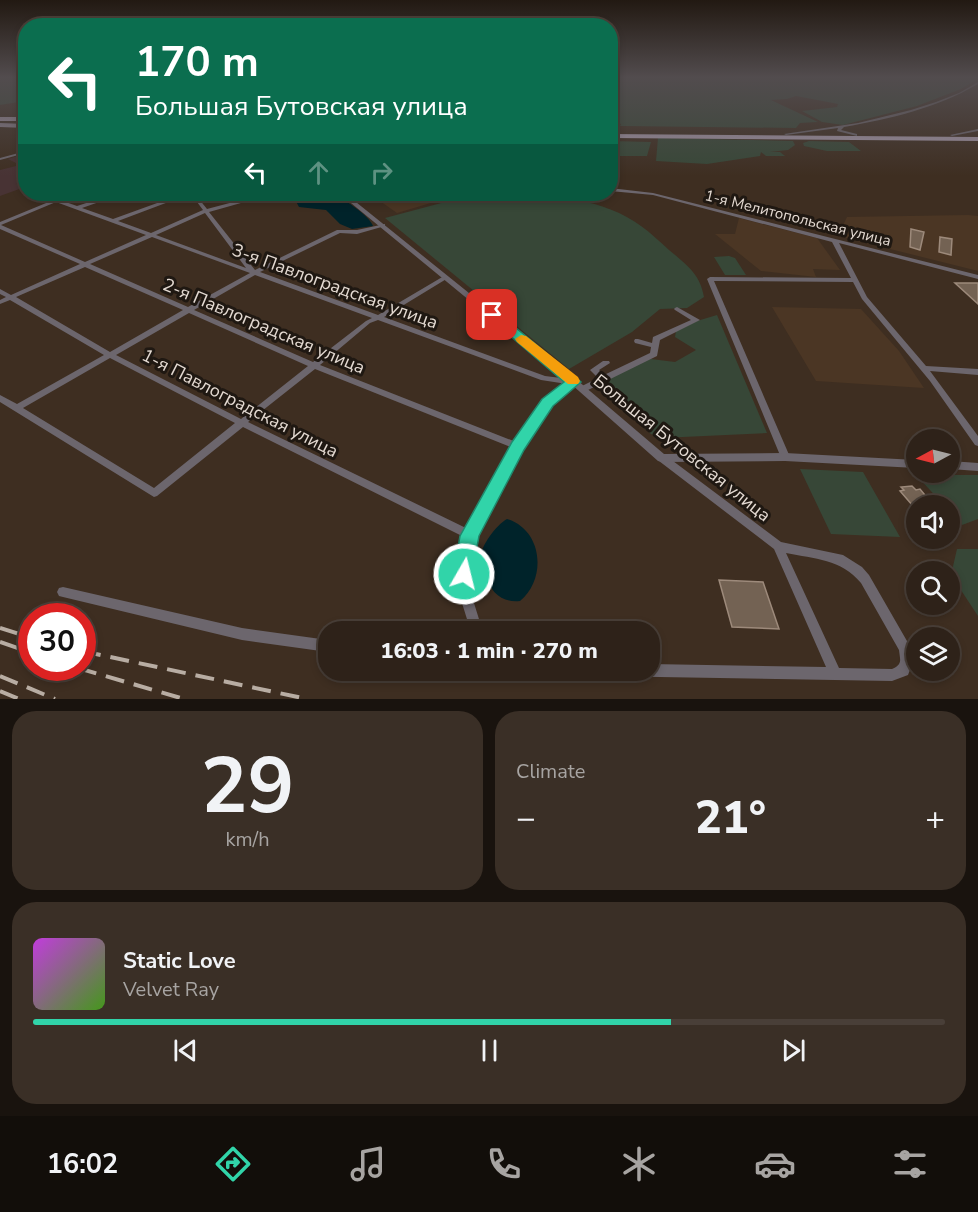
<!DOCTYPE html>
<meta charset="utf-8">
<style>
body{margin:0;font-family:"Nunito Sans",sans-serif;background:#3a2f26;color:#f1f3f6;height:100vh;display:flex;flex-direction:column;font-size:22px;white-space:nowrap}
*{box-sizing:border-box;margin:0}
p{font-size:20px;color:#a7a4a2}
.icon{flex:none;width:33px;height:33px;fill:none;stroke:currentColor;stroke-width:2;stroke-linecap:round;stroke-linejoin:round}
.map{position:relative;height:699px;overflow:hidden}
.details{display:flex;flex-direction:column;gap:12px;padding:12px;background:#19130e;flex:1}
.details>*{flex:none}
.hud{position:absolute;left:18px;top:18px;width:600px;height:183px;border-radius:24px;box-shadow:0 3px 9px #0003,0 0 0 2px #493f38;background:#0b6e4f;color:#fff;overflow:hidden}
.needle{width:39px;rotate:263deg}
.tools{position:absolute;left:906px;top:429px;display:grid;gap:12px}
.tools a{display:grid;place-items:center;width:54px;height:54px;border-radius:50%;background:#2e2219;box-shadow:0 3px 9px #0003,0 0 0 2px #493f38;font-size:30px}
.speed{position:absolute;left:18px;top:603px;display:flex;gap:12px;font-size:30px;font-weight:700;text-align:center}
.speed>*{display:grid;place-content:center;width:78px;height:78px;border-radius:50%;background:#2e2219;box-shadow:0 3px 9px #0003,0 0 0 2px #493f38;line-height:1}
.speed .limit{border:9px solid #d22;background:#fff;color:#111}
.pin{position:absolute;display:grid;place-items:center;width:51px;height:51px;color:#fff;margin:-26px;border-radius:12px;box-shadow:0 3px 9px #0006}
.me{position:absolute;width:66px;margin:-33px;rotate:8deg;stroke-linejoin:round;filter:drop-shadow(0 0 4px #0008)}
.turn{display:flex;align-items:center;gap:21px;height:126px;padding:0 18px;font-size:27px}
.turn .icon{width:78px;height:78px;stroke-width:2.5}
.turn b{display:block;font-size:42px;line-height:51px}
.lanes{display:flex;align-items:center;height:57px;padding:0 18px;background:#0003;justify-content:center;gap:30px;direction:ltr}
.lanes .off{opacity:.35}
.big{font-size:45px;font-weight:800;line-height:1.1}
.details .tile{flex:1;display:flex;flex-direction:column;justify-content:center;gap:9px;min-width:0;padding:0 21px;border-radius:24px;background:#3a2f26}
.details .dial{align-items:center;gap:0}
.dial b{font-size:78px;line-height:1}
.song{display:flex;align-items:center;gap:18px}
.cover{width:72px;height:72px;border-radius:9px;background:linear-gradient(135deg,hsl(290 70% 55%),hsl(100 70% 35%))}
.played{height:6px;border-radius:3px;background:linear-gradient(90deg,#31d4a9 70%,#493f38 70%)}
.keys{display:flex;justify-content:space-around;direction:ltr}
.heat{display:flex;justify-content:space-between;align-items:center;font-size:33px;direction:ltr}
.details .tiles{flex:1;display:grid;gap:12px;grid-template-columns:1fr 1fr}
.tile:last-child{grid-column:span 2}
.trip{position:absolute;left:318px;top:621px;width:342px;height:60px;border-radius:24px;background:#2e2219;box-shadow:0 3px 9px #0003,0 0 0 2px #493f38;font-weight:800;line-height:60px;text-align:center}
.tabs{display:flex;height:96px;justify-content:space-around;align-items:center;background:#120e0a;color:#a7a4a2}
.tabs .icon{width:42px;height:42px}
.tabs .selected{color:#31d4a9}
.tabs b{font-size:27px;color:#f1f3f6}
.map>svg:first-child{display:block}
</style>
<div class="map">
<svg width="978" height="699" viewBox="0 0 978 699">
<rect width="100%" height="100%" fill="#3e2e21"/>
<path fill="#4b3624" d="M370,194h91l-64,19z
M968,215l10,1v55l-140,-35 9,-19z
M739,218l78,20 23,32 -27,-1 3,8 -55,-6 -46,-37h20z
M772,307l89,2 38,42 25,37 -108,-7z"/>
<path fill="#483334" d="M25,154v33l-25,9v-26l20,-5 -12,-6z"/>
<path fill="#374737" d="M0,78h25v23l-25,4z
M611,78h367v1l-17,10 -44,17 -74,19 -21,-3 -20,-11 35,-4 1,-3 -42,-8 -9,3 -16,1 47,22 -18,1 -4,5 -176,-2 1,-2 -10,-4z
M658,138l135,3 2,4 -7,5 -18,2h10l5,4h-19l-5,-4 -1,4 -53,8 -51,-3z
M611,141l40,1 -4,14h-36z
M809,141l40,1 12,9h-34l-23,-5 -1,-3z
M507,194c44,0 98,5 134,32 10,7 19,16 28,24 18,15 31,24 35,47l-17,11 -27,1 -28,23 -63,37 -184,-151 75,-20z
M729,256l6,2 11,17h-21l-11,-18z
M717,315l50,118 -106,5 -10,-4 -51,-44 -2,-5 44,-24 9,-2 24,3 21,-12 -21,-13 1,-6 21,-10z
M800,469l63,3 37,65 -69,-3z
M916,475h62v44l-16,6 -12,-14v-5l-6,-1z
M957,549h21v67l-27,-41z"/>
<path fill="#00232a" d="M292,194c12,0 27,-3 39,0 11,3 39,22 42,32l-21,3 -12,-5 -14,-14 -27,-3z
M507,519c36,11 40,60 13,82 -19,2 -29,-9 -34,-25 -2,-7 -7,-10 -6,-18 1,-12 16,-33 27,-39z"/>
<path fill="#736253" stroke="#9d8a7b" stroke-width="1.5" d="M911,229l13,3 -4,18 -10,-3z
M940,237l12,2 -1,16 -12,-3z
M955,283h23v21z
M912,486l4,4 4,-1 14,17h-21l-13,-15 4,-1 -3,-3z
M719,580l44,2 16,47 -47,-2z"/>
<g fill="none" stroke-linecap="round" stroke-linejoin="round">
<path fill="#6c666d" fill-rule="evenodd" d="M978,82v2c-41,24 -88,35 -134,43l-3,3 16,4v2l-20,-5 1,-3 -52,7 -2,-1 74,-11 53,-13 25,-8 23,-9z
M26,151v2l-26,7v-2z
M610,188l43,5 325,82v4l-139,-36 28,54 59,69 52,3v6l-48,-4 48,65v10l-3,-1 -45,-64 -68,-82 -9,-17 -139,-1 76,176 -2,3 -3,1 -3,-1 -75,-181 3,-2 141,1 -19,-36 -179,-47 -43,-4z
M68,194h5l-13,6 17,6 37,-12h5v1l-37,13 31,11 69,-25h5v1l-69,26 33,12 52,-23 -12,-16h4l12,15 56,-15h6v1l-60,17 46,58 82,-40h20l28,-6v2l-28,8 -17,-1 -80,39 118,43 66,-39h4v2l-64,39 161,59 32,4 1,2 -1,2 -26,21 -30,43 -46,88 -5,24 -1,27 14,45h-12l-14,-45 1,-27 6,-23 -221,-110 -86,69 -3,1 -154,-95v-7l17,9 87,-49 -94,-55 -10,4v-4l6,-3 -6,-3v-5l11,6 69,-31 -80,-35v-7zM56,202l90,33 -61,27 -84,-37zM205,213l41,55 -90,-33zM152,237l98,36 -62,34 -98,-43zM85,267l98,43 -73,42 -94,-55zM255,275l117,43 -6,3 -53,41 -119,-52zM189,313l119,53 -67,53 -125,-64zM378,320l163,60 26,4 -22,17 -29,41 -196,-77 50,-42zM110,358l125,65 -81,65 -131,-80zM315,369l198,79 -45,81 -220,-107z
M677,307l23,13 -40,20 -3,16 -71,35h-6l-1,-2 1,-2 18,-9 -8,-8 13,-9h6l1,2 -11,7 5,5 46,-22 1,-6 -16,-4 -1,-2 1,-2h3l14,4 1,-6 38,-17 -16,-10 -1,-1 1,-1z
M662,454l3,1 116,87 62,13 19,12 7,8 42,73 2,14 -5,13 -16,6 -293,-5 -5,-1 -1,-5h57v-6l176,3 -52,-118 -115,-88 -2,-3 2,-3zM786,553c29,6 55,6 75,30l38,67c1,10 4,14 -7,19l-53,-1z
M63,587l179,41 86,12v12l-86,-12 -179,-43 -4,-1 -2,-4 2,-4z"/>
<path fill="#6c666d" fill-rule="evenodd" d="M978,129v2l-26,5 -2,-1z
M340,194h6l231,186 87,74 121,-1 131,7v8l-131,-7 -123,1 -4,-1 -87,-77z
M950,461l28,2v8l-28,-2z"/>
<path fill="#8c828e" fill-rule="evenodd" d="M0,123l26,1v4l-26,-1z"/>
<path fill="#a598a8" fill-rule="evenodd" d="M0,117h26v4h-26z
M610,134l368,3v4l-368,-3z"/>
<path stroke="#b8ada3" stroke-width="4" stroke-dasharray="19 10" stroke-linecap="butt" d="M0,628l32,10
M0,642l32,11
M82,651l225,48
M78,668l106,31
M0,676l55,23
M0,691l19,8"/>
</g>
<linearGradient id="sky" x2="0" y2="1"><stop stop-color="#221912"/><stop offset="0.44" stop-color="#524c4e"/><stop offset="1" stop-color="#524c4e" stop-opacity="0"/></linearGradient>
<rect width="978" height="176" fill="url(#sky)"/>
<path fill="#31d4a9" stroke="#208a6e" stroke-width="1.5" d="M492,311l5,1 84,70 -28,24 -29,44 -45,86 -8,44 -7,3 -8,-3 -3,-6 7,-38 52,-94 30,-43 22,-17 -76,-65 -2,-2 2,-3z"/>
<path fill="#f59e0b" d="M521,335l5,1 52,41 2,4 -2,3h-10l-51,-42 -2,-3z"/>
<g text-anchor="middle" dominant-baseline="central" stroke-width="6" stroke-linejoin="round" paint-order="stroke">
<g font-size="15" fill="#e4dad2" stroke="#1f1812">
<text transform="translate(798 218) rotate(14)">1-я Мелитопольская улица</text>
</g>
<g font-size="18" fill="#e4dad2" stroke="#1f1812">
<text transform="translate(335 286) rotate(20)">3-я Павлоградская улица</text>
<text transform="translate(264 326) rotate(23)">2-я Павлоградская улица</text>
<text transform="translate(240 403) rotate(27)">1-я Павлоградская улица</text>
<text transform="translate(682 448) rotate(39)">Большая Бутовская улица</text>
</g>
</g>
</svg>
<div class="tools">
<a><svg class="needle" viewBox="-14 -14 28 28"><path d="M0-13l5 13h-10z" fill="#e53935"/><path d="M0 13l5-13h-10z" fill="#a7a4a2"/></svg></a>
<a><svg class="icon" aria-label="sound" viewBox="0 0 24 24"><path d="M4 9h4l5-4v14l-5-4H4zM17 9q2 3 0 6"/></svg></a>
<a><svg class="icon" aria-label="search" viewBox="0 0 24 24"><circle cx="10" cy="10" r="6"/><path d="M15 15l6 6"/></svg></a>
<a><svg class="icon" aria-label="layers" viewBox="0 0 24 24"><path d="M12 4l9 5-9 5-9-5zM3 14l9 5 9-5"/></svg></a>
</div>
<div class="speed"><div class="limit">30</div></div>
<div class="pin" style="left:492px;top:315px;background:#d93025"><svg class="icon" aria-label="arrive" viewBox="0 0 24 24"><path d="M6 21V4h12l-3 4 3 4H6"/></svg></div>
<svg class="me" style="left:464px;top:574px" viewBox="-20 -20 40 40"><circle r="17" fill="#31d4a9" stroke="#fff" stroke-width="3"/><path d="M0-11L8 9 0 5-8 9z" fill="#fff"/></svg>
<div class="trip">16:03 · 1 min · 270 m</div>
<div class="hud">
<div class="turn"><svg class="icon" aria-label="left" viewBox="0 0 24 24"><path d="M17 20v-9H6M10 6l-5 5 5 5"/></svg><div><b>170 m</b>Большая Бутовская улица</div></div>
<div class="lanes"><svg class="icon" aria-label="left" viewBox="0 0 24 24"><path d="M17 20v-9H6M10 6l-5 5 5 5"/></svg><svg class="icon off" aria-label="ahead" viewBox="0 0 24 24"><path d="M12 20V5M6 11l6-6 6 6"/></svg><svg class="icon off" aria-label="right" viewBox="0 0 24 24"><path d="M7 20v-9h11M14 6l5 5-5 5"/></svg></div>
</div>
</div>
<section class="details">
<div class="tiles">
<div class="tile dial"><b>29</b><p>km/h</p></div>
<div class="tile"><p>Climate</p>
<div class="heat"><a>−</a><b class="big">21°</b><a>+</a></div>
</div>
<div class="tile">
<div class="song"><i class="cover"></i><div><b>Static Love</b><p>Velvet Ray</p></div></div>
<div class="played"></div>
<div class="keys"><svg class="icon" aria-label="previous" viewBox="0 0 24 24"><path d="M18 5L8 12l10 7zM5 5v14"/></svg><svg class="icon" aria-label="pause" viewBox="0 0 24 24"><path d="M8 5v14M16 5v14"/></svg><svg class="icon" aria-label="next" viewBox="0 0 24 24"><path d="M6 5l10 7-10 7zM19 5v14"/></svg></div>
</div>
</div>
</section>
<nav class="tabs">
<b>16:02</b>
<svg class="icon selected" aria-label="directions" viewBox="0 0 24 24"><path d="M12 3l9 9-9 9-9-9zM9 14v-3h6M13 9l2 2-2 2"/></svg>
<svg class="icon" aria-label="music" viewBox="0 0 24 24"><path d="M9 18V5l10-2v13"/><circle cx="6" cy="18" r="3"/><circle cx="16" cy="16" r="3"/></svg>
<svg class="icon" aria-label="phone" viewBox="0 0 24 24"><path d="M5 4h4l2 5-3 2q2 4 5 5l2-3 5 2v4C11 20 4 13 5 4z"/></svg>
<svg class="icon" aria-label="climate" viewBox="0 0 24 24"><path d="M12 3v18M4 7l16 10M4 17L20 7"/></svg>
<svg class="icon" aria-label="car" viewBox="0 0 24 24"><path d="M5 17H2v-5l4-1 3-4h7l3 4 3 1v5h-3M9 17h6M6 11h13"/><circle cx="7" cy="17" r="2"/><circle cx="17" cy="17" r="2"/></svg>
<svg class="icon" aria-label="filters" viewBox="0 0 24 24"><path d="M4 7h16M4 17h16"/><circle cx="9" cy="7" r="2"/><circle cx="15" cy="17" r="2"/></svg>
</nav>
